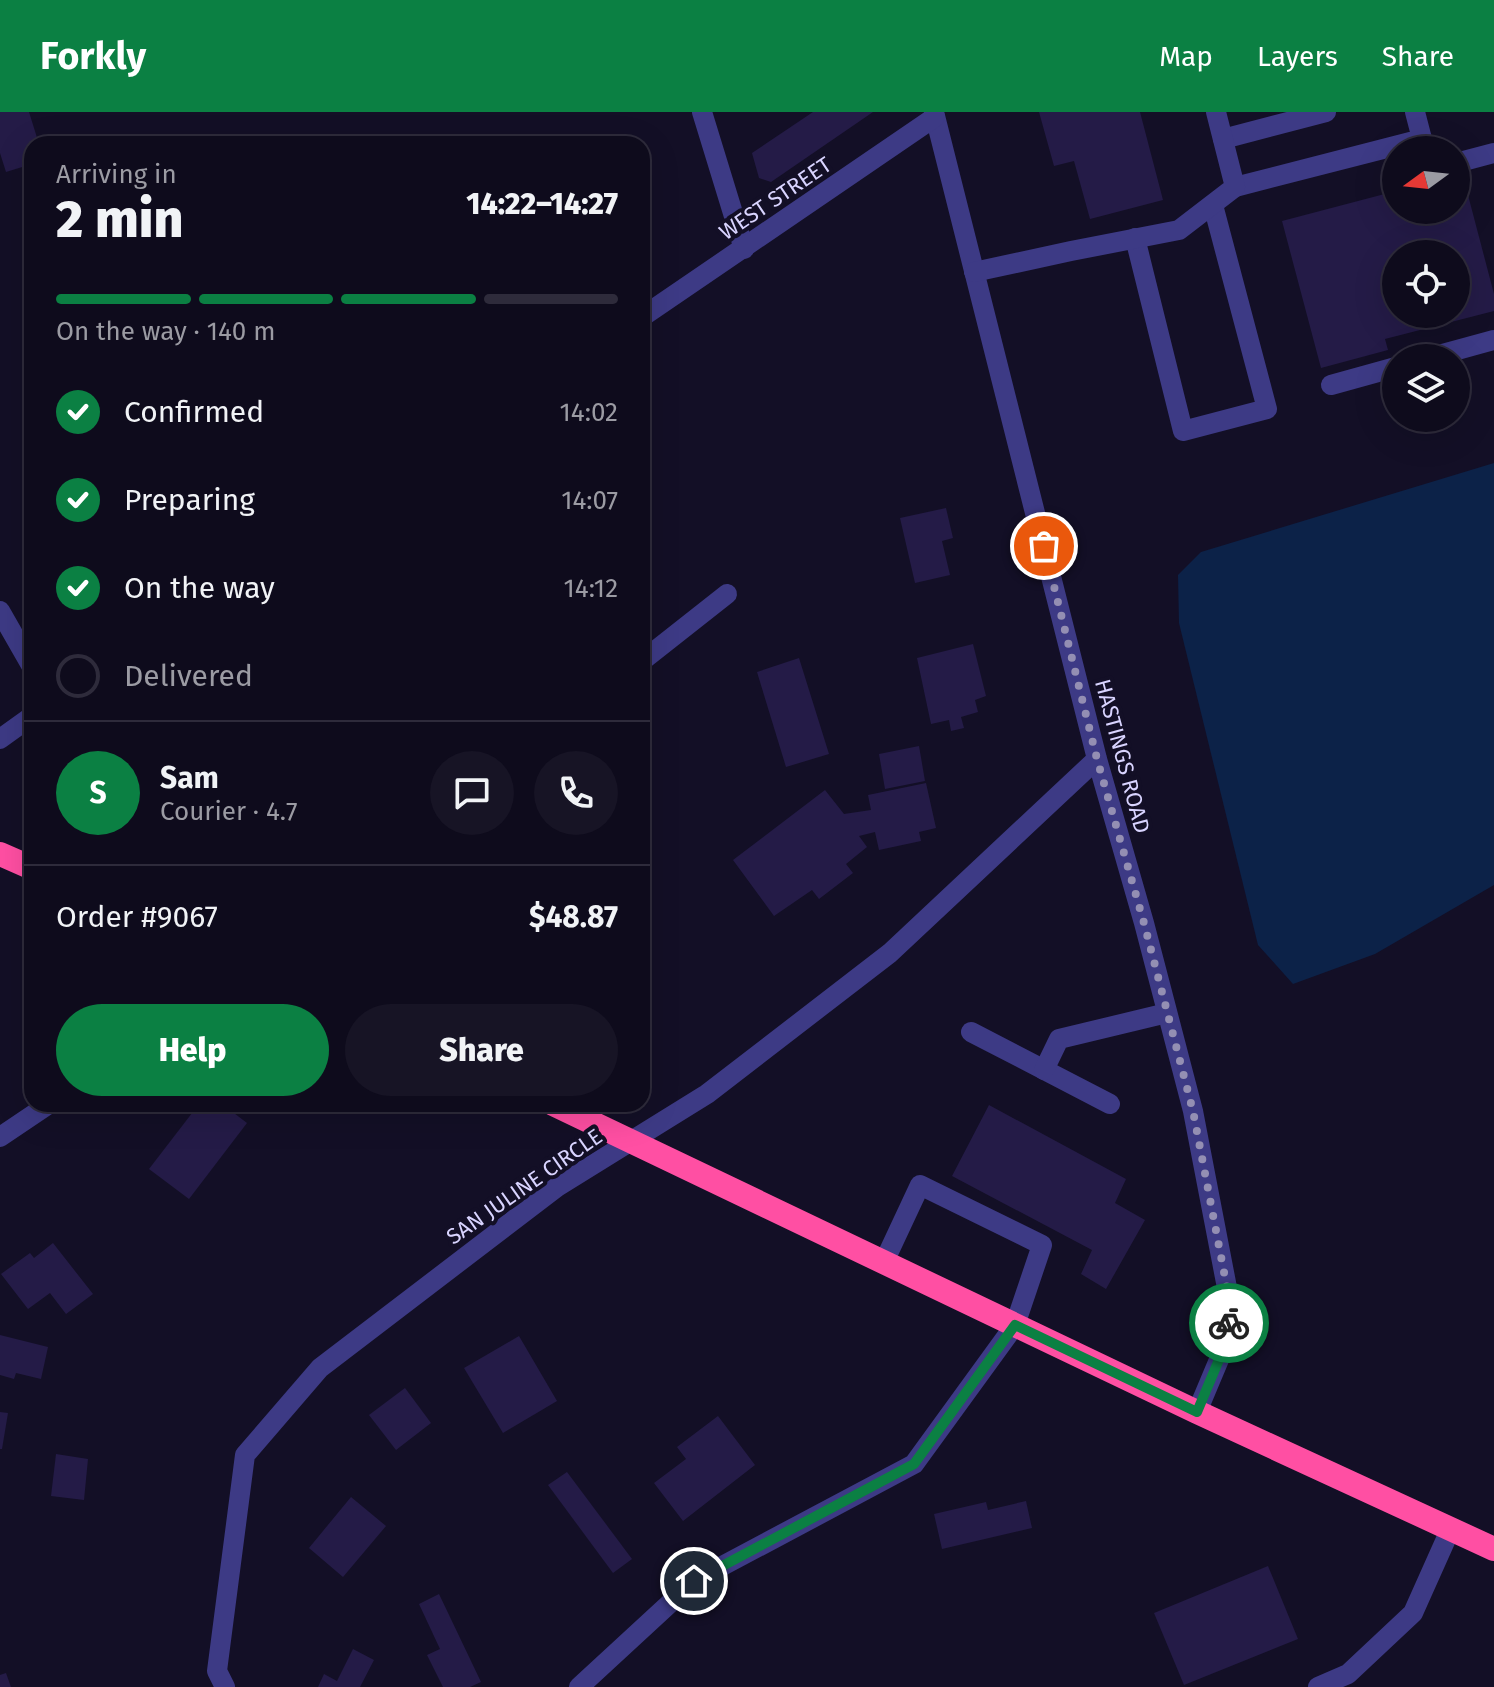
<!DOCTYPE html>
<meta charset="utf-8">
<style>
body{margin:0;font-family:"Fira Sans",sans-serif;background:#171425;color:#f1f3f6;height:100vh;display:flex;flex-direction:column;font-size:30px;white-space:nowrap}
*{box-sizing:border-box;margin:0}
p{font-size:26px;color:#9b9ba3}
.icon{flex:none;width:44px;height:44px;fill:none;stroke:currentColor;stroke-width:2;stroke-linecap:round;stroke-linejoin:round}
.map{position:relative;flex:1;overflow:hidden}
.panel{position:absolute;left:24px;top:24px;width:626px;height:976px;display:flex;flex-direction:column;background:#0e0b1c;border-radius:24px;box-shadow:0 8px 32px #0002,0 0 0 2px #2e2b3b}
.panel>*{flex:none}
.needle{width:52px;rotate:255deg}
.controls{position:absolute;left:1382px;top:24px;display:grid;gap:16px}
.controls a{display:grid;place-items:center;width:88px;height:88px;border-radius:50%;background:#0e0b1c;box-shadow:0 8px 32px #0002,0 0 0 2px #2e2b3b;font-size:40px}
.pin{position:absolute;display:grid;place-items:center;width:68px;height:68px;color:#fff;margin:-34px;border:4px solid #fff;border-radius:50%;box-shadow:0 2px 8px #0007}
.courier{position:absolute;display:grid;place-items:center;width:80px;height:80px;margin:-40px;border:6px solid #0b8043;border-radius:50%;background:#fff;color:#222;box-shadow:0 2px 10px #0007}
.overview em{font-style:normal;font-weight:800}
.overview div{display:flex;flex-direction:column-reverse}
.overview{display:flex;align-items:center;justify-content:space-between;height:136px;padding:0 32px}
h1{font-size:52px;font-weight:800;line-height:60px}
.bar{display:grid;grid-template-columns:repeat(4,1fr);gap:12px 8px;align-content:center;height:96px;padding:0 32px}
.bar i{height:10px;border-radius:6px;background:#2e2b3b}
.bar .selected{background:#0b8043}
.bar p{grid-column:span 4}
.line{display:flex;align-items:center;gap:20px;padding:0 32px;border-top:2px solid #2e2b3b}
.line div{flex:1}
.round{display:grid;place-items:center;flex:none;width:84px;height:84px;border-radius:42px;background:#171425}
ol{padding:0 32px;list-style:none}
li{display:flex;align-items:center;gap:24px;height:88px}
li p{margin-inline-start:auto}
li .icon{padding:8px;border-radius:50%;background:#0b8043;color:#fff;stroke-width:4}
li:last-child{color:#9b9ba3}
li i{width:44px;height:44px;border:4px solid #2e2b3b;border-radius:50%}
.primary-button{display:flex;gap:16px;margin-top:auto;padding:16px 32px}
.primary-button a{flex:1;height:92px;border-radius:48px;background:#0b8043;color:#fff;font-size:32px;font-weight:800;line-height:92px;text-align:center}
.primary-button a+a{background:#171425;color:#f1f3f6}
header{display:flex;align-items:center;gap:48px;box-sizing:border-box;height:112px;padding:0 40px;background:#0b8043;color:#fff}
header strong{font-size:38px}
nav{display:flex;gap:44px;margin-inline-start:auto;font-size:28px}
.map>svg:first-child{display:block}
.water{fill:#0c2248}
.building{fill:#241b47;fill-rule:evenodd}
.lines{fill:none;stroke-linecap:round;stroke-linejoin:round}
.minor{stroke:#3d3a85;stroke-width:20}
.highway{stroke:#ff4fa3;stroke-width:24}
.done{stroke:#948fb3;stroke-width:8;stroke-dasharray:0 14.4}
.route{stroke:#0b8043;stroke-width:10}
.labels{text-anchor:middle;stroke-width:8;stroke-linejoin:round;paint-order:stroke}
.street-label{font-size:22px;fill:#d9d4ff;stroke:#130f26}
</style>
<header>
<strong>Forkly</strong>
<nav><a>Map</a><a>Layers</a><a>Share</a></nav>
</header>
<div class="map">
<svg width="1494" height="1575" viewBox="0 0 1494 1575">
<rect width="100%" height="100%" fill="#130f26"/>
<path class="water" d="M1494,351V773L1375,842L1293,872L1258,833L1179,511L1178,463L1201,440Z"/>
<g class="building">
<path d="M0,0H29L39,32H32V52L6,60L0,41Z"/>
<path d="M813,0H873L771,70L759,66L752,41Z"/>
<path d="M1039,0H1140L1163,88L1090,107L1074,49L1054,54Z"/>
<path d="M1456,70L1461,85L1468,83L1494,182V199L1385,227L1388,238L1321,256L1282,109L1396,79V98H1456ZM1396,142H1456V202H1396Z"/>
<path d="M946,396L953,426L942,429L950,463L915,471L900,406Z"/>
<path d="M973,532L986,584L975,588L978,600L961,605L964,616L951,619L949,608L931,612L917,546Z"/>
<path d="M799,546L829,642L786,655L757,560Z"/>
<path d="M919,634L925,669L885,677L879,642Z"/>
<path d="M926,671L936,716L919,720L921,729L879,738L875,720L859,724L867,735L846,752L853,761L819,787L812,778L774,804L733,748L825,678L844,702L871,698L868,683Z"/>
<path d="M199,992H222L247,1011L189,1087L149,1057Z"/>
<path d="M989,993L1126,1067L1115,1091L1145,1108L1106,1177L1081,1162L1092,1138L952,1064Z"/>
<path d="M53,1131L93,1182L66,1202L50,1181L28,1197L1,1162L30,1141L34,1146Z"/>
<path d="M0,1223L48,1235L41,1267L16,1261L14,1267L0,1263Z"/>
<path d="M519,1224L557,1289L503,1321L464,1256Z"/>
<path d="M405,1276L431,1311L396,1338L369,1303Z"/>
<path d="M0,1300L8,1301L2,1337H0Z"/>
<path d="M718,1304L755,1353L683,1409L654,1371L686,1347L677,1335Z"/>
<path d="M56,1342L88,1347L84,1388L51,1384Z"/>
<path d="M567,1360L632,1447L613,1461L548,1373Z"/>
<path d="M351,1385L386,1414L343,1465L309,1436Z"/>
<path d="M1026,1389L1032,1416L942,1437L934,1402L986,1390L988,1398Z"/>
<path d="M1268,1454L1298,1527L1184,1573L1154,1501Z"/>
<path d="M439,1482L481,1570L470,1575H443L427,1543L440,1537L419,1492Z"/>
<path d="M353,1537L374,1548L360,1575H318L324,1562L337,1569Z"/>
<path d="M6,1561L11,1575H0V1563Z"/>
</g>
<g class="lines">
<g class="minor">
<path d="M702,0L744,137"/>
<path d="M934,0L1097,647L1144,811L1193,999L1228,1181L1229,1213L1226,1231L1197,1300"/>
<path d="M1223,27L1326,0"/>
<path d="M1456,51L1494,41"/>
<path d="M1235,75L1422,27L1415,0"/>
<path d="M1135,126L1183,319L1267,297L1213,93"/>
<path d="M974,160L1071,139L1179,118L1235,75L1216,0"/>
<path d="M642,205L935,5"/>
<path d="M1428,246L1494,228"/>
<path d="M1331,273L1396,255"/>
<path d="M0,499L32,555"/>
<path d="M642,549L727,482"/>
<path d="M0,627L32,604"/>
<path d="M971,920L1110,992"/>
<path d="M1044,958L1059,927L1167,901"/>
<path d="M0,1025L49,992"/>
<path d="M225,1575L217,1559L245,1343L320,1256L557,1075L707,982L890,841L1097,647"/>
<path d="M579,1575L694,1469L914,1352L1015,1213L1042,1133L920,1073L884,1150"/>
<path d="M1318,1575L1348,1562L1413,1501L1451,1416"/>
</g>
<g class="highway">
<path d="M0,742L32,756"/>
<path d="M553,992L1197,1300L1494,1437"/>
</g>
</g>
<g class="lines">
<path class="done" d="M1044,434L1097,647L1144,811L1193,999L1228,1181L1229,1211"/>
<path class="route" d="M694,1469L914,1352L1015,1213L1197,1300L1226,1231L1229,1211"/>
</g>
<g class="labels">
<g class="street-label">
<text transform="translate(775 86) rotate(-34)" y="8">WEST STREET</text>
<text transform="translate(1123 644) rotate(75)" y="8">HASTINGS ROAD</text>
<text transform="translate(524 1074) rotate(-35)" y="8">SAN JULINE CIRCLE</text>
</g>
</g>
</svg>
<div class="controls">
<a><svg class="needle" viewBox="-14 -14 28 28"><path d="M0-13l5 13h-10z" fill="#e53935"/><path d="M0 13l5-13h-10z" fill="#9b9ba3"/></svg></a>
<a><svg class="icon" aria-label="locate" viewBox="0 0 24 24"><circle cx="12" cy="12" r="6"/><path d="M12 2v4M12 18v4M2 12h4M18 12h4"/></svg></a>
<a><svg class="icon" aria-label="layers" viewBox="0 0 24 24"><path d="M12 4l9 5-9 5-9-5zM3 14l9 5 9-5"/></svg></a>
</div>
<div class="pin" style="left:1044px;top:434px;background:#ea580c"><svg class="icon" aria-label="bag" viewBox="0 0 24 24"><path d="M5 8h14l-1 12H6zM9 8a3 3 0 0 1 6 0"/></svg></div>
<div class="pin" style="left:694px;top:1469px;background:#1f2937"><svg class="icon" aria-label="home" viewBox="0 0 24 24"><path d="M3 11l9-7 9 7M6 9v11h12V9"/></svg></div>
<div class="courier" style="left:1229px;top:1211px"><svg class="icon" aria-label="bike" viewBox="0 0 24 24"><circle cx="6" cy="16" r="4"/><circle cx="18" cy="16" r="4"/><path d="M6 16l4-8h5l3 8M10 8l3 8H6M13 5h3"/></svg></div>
<section class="panel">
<div class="overview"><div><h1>2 min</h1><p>Arriving in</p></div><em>14:22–14:27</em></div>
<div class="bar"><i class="selected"></i><i class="selected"></i><i class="selected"></i><i></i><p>On the way · 140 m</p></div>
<ol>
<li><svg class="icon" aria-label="check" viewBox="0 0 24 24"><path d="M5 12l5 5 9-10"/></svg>Confirmed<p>14:02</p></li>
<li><svg class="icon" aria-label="check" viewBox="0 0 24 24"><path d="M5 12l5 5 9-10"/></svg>Preparing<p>14:07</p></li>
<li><svg class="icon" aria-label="check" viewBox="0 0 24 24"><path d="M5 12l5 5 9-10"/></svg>On the way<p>14:12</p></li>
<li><i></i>Delivered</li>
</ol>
<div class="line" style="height:144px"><b class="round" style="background:#0b8043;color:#fff">S</b><div><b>Sam</b><p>Courier · 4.7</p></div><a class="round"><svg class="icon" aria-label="chat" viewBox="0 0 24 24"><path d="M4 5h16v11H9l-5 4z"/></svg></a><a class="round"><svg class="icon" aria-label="phone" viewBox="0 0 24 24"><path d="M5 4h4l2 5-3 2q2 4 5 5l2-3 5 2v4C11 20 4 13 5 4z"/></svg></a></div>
<div class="line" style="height:104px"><div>Order #9067</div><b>$48.87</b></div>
<div class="primary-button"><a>Help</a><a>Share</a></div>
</section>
</div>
